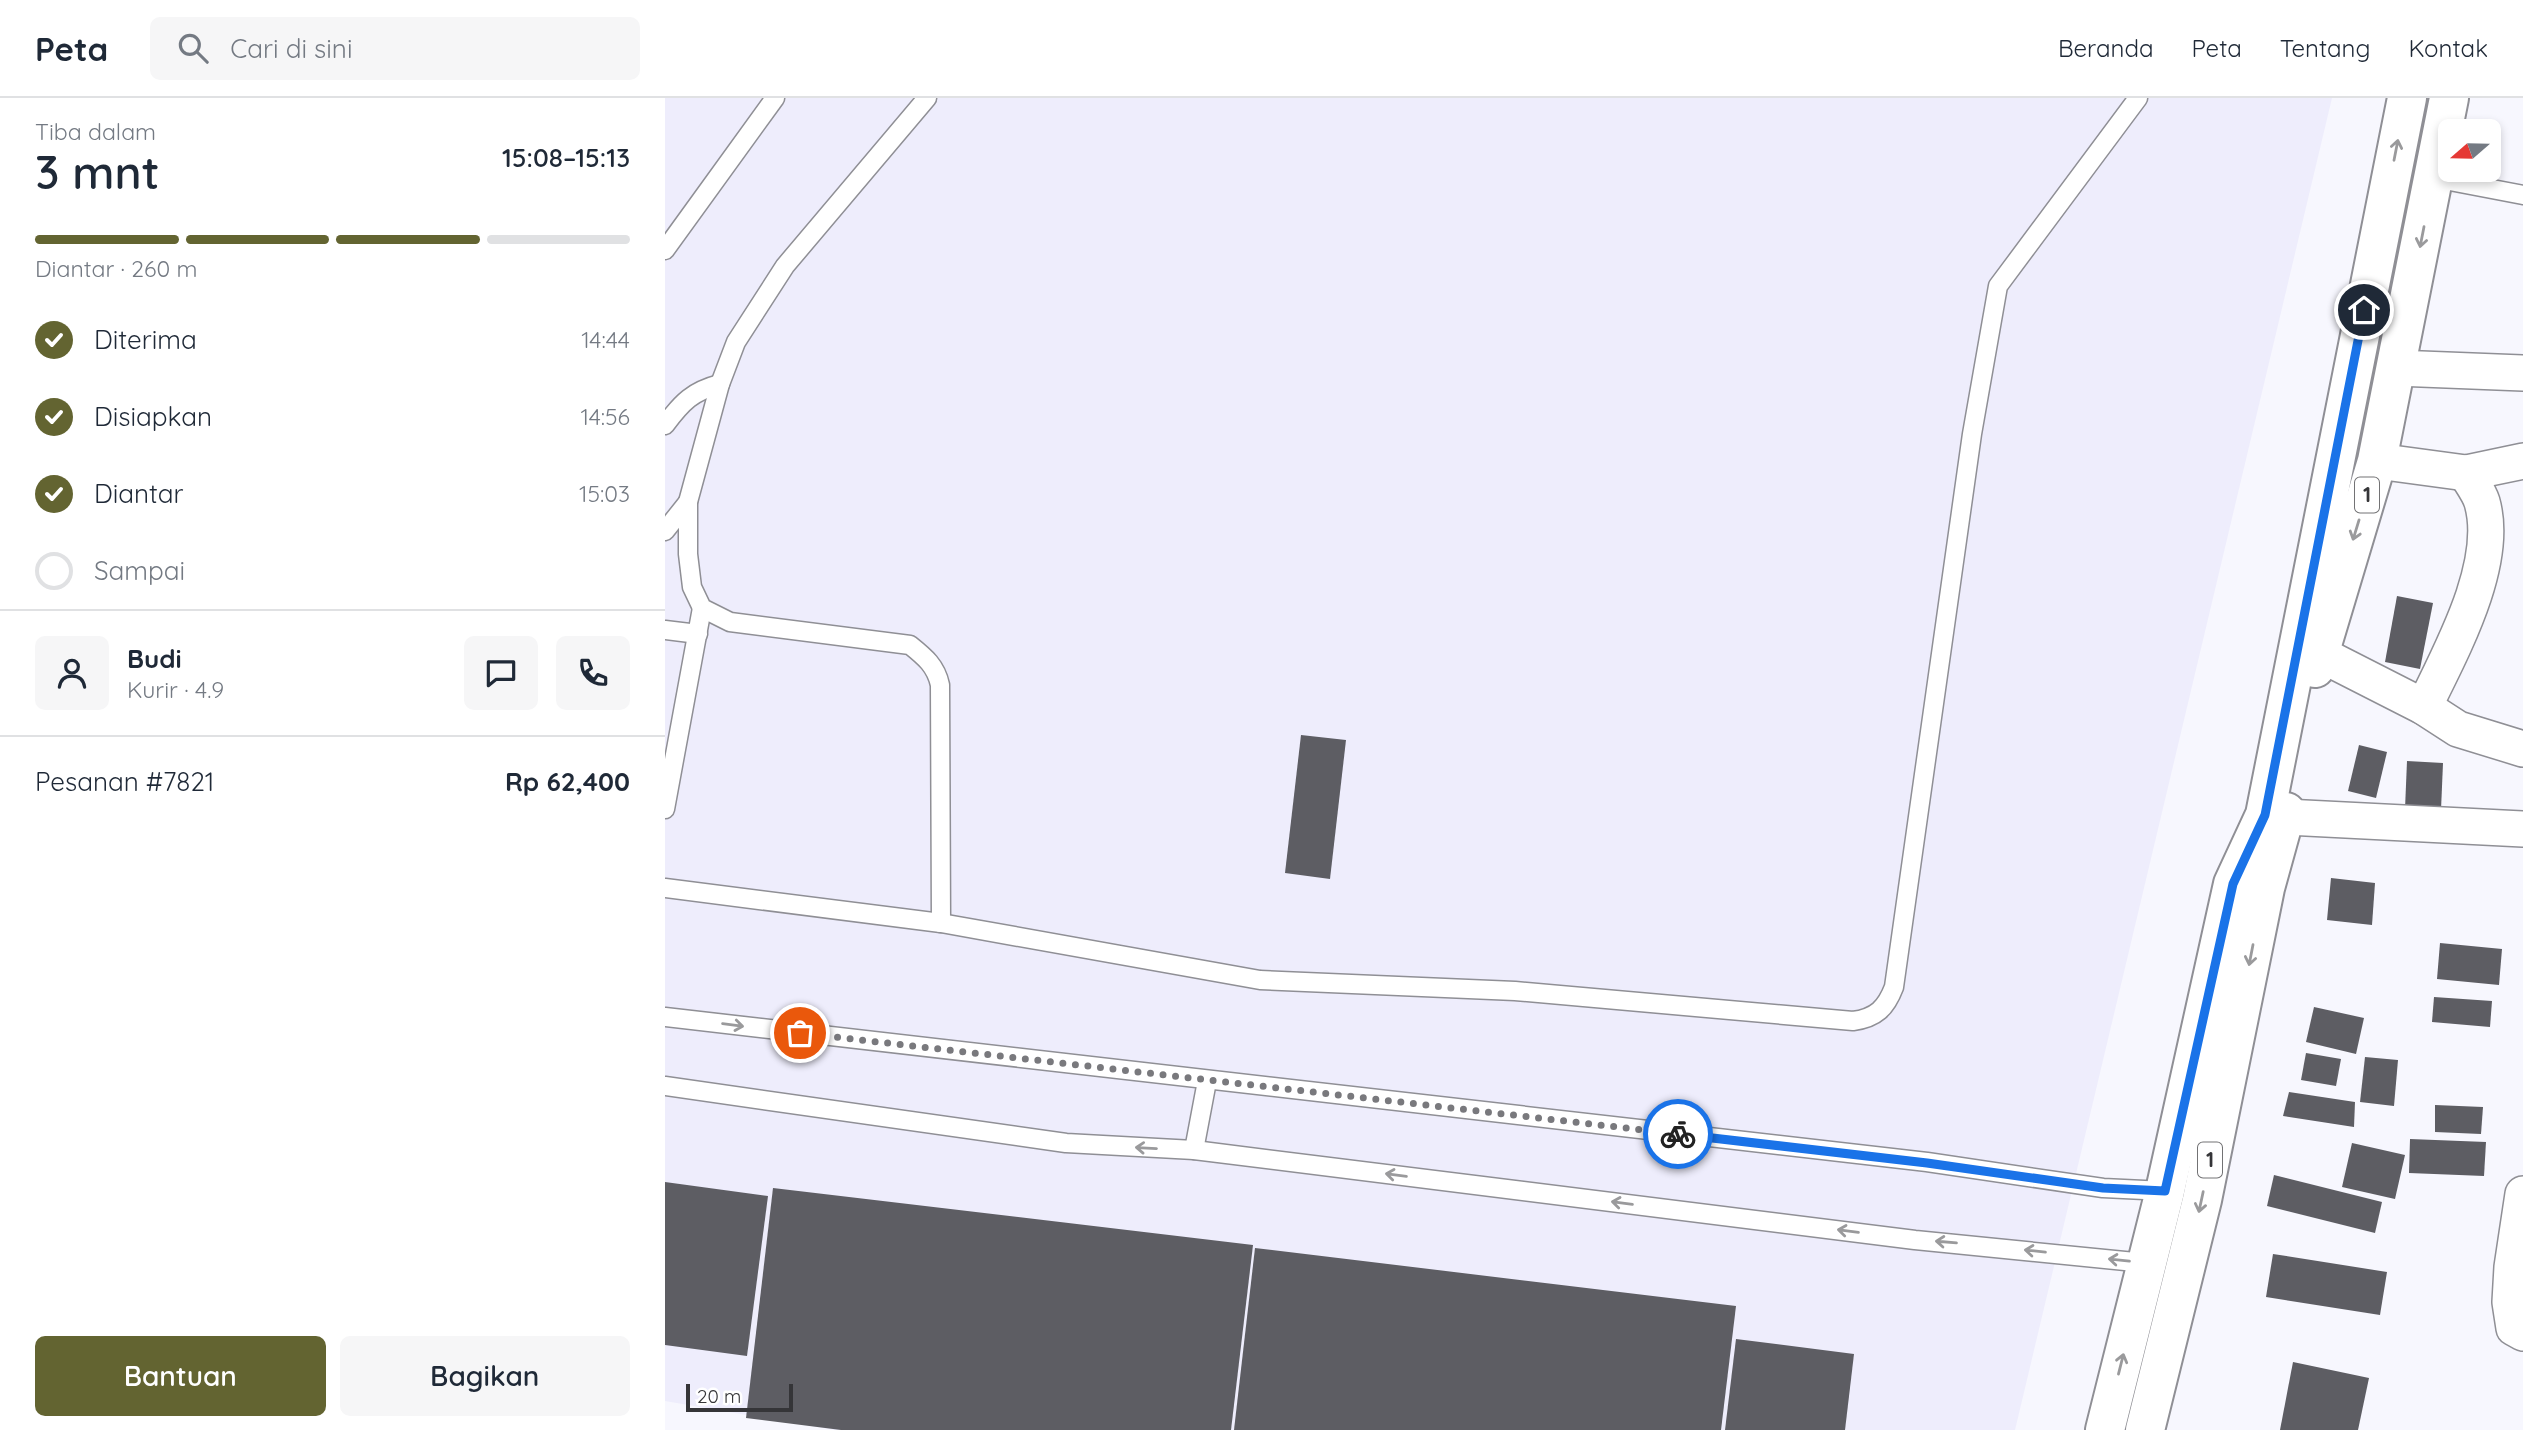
<!DOCTYPE html>
<html lang="id">
<meta charset="utf-8">
<style>
body{margin:0;font-family:Quicksand,sans-serif;background:#f6f6f7;color:#1f2937;height:100vh;display:flex;flex-direction:column;font-size:26px;white-space:nowrap}
*{box-sizing:border-box;margin:0}
p{font-size:23px;color:#747a83}
.icon{flex:none;width:38px;height:38px;fill:none;stroke:currentColor;stroke-width:2;stroke-linecap:round;stroke-linejoin:round}
.map{position:relative;flex:1;overflow:hidden}
.side{display:flex;flex-direction:column;background:#fff;width:665px}
.side>*{flex:none}
.needle{width:46px;rotate:250deg}
.fabs{position:absolute;left:1773px;top:21px;display:grid;gap:14px}
.fabs a{display:grid;place-items:center;width:63px;height:63px;border-radius:10px;background:#fff;box-shadow:0 4px 10px #0003;font-size:35px}
.scale{position:absolute;left:21px;bottom:18px;width:107px;box-sizing:border-box;padding-left:7px;border:4px solid #353538;border-top:0;font-size:19px;line-height:24px;white-space:nowrap;color:#353538;-webkit-text-stroke:5px #fff;paint-order:stroke}
.pin{position:absolute;display:grid;place-items:center;width:60px;height:60px;color:#fff;margin:-30px;border:4px solid #fff;border-radius:50%;box-shadow:0 2px 7px #0007}
.courier{position:absolute;display:grid;place-items:center;width:70px;height:70px;margin:-35px;border:5px solid #1a73e8;border-radius:50%;background:#fff;color:#222;box-shadow:0 2px 9px #0007}
.overview em{font-style:normal;font-weight:600}
.overview div{display:flex;flex-direction:column-reverse}
.overview{display:flex;align-items:center;justify-content:space-between;height:119px;padding:0 35px}
h1{font-size:46px;font-weight:600;line-height:52px}
.bar{display:grid;grid-template-columns:repeat(4,1fr);gap:10px 7px;align-content:center;height:84px;padding:0 35px}
.bar i{height:9px;border-radius:5px;background:#e0e1e3}
.bar .selected{background:#636431}
.bar p{grid-column:span 4}
.line{display:flex;align-items:center;gap:18px;padding:0 35px;border-top:2px solid #e0e1e3}
.line div{flex:1}
.round{display:grid;place-items:center;flex:none;width:74px;height:74px;border-radius:10px;background:#f6f6f7}
ol{padding:0 35px;list-style:none}
li{display:flex;align-items:center;gap:21px;height:77px}
li p{margin-inline-start:auto}
li .icon{padding:7px;border-radius:50%;background:#636431;color:#fff;stroke-width:4}
li:last-child{color:#747a83}
li i{width:38px;height:38px;border:4px solid #e0e1e3;border-radius:50%}
.cta{display:flex;gap:14px;margin-top:auto;padding:14px 35px}
.cta a{flex:1;height:80px;border-radius:10px;background:#636431;color:#fff;font-size:28px;font-weight:600;line-height:80px;text-align:center}
.cta a+a{background:#f6f6f7;color:#1f2937}
header{display:flex;align-items:center;gap:42px;box-sizing:border-box;height:98px;padding:0 35px;background:#fff;border-bottom:2px solid #e0e1e3}
header strong{font-size:33px}
nav{display:flex;gap:38px;margin-inline-start:auto;font-size:24px}
.search{width:490px;height:63px;background:#f6f6f7;display:flex;align-items:center;gap:18px;box-sizing:border-box;padding:0 24px;border-radius:10px;color:#747a83;font-size:26px}
main{display:flex;flex:1;min-height:0}
.map>svg:first-child{display:block}
.built{fill:#eeedfc}
.building{fill:#5d5d63}
.lines{fill:none;stroke-linecap:round;stroke-linejoin:round}
.lane-casing{stroke:#8f8f95;stroke-width:21}
.street-casing{stroke:#8f8f95;stroke-width:38}
.highway-casing{stroke:#8f8f95;stroke-width:42}
.lane{stroke:#fff;stroke-width:18}
.street{stroke:#fff;stroke-width:35}
.highway{stroke:#fff;stroke-width:38}
.oneway{stroke:#9a9a9c}
.done{stroke:#79797d;stroke-width:7;stroke-dasharray:0 12.6}
.route{stroke:#1a73e8;stroke-width:9}
.labels{text-anchor:middle;stroke-width:7;stroke-linejoin:round;paint-order:stroke}
.shield{fill:#fff;stroke:#727274;stroke-width:2}
.shield-label{font-size:21px;font-weight:bold;fill:#353538}
</style>
<header>
<strong>Peta</strong>
<div class="search"><svg class="icon" aria-label="search" viewBox="0 0 24 24"><circle cx="10" cy="10" r="6"/><path d="M15 15l6 6"/></svg>Cari di sini</div>
<nav><a>Beranda</a><a>Peta</a><a>Tentang</a><a>Kontak</a></nav>
</header>
<main>
<section class="side">
<div class="overview"><div><h1>3 mnt</h1><p>Tiba dalam</p></div><em>15:08–15:13</em></div>
<div class="bar"><i class="selected"></i><i class="selected"></i><i class="selected"></i><i></i><p>Diantar · 260 m</p></div>
<ol>
<li><svg class="icon" aria-label="check" viewBox="0 0 24 24"><path d="M5 12l5 5 9-10"/></svg>Diterima<p>14:44</p></li>
<li><svg class="icon" aria-label="check" viewBox="0 0 24 24"><path d="M5 12l5 5 9-10"/></svg>Disiapkan<p>14:56</p></li>
<li><svg class="icon" aria-label="check" viewBox="0 0 24 24"><path d="M5 12l5 5 9-10"/></svg>Diantar<p>15:03</p></li>
<li><i></i>Sampai</li>
</ol>
<div class="line" style="height:126px"><a class="round"><svg class="icon" aria-label="person" viewBox="0 0 24 24"><circle cx="12" cy="8" r="4"/><path d="M4 21q1-7 8-7t8 7"/></svg></a><div><b>Budi</b><p>Kurir · 4.9</p></div><a class="round"><svg class="icon" aria-label="chat" viewBox="0 0 24 24"><path d="M4 5h16v11H9l-5 4z"/></svg></a><a class="round"><svg class="icon" aria-label="phone" viewBox="0 0 24 24"><path d="M5 4h4l2 5-3 2q2 4 5 5l2-3 5 2v4C11 20 4 13 5 4z"/></svg></a></div>
<div class="line" style="height:91px"><div>Pesanan #7821</div><b>Rp 62,400</b></div>
<div class="cta"><a>Bantuan</a><a>Bagikan</a></div>
</section>
<div class="map">
<svg width="1858" height="1332" viewBox="0 0 1858 1332">
<rect width="100%" height="100%" fill="#f7f7fe"/>
<path class="built" d="M0,0H1667L1350,1332H170L0,1303Z"/>
<g class="building">
<path d="M1732,498L1768,505L1755,571L1720,564Z"/>
<path d="M636,637L681,642L665,781L620,775Z"/>
<path d="M1694,647L1722,654L1711,700L1683,693Z"/>
<path d="M1742,663L1778,665L1776,712L1740,711Z"/>
<path d="M1666,780L1710,785L1707,827L1662,822Z"/>
<path d="M1775,845L1837,851L1834,887L1772,881Z"/>
<path d="M1769,899L1827,903L1825,929L1767,924Z"/>
<path d="M1649,909L1699,920L1691,956L1641,944Z"/>
<path d="M1641,955L1676,961L1671,988L1636,982Z"/>
<path d="M1700,959L1733,962L1729,1008L1695,1004Z"/>
<path d="M1624,994L1690,1004L1689,1029L1618,1018Z"/>
<path d="M1770,1007L1818,1009L1816,1036L1770,1034Z"/>
<path d="M1745,1041L1821,1044L1819,1078L1744,1075Z"/>
<path d="M1687,1045L1740,1057L1730,1101L1677,1089Z"/>
<path d="M1609,1077L1717,1104L1710,1135L1602,1108Z"/>
<path d="M0,1084L103,1098L82,1258L0,1247Z"/>
<path d="M108,1090L588,1147L566,1332H176L81,1320Z"/>
<path d="M590,1150L1071,1208L1056,1332H569Z"/>
<path d="M1608,1156L1722,1174L1715,1217L1601,1199Z"/>
<path d="M1071,1241L1189,1256L1180,1332H1060Z"/>
<path d="M1628,1264L1704,1280L1693,1332H1615Z"/>
</g>
<g class="lines">
<g class="lane-casing">
<g id="lane">
<path d="M262,0L120,168L71,244L55,286L23,404V456L27,489L37,510L65,524L245,547C260,559 271,568 275,587L276,825"/>
<path d="M1769,80L1858,97"/>
<path d="M0,152L110,0"/>
<path d="M0,327C17,304 28,293 55,286"/>
<path d="M0,433L23,404"/>
<path d="M0,532L33,536"/>
<path d="M0,711L37,510"/>
<path d="M0,790L276,825L595,882L850,893L1188,923C1211,920 1221,910 1229,889L1307,336L1333,188L1473,0"/>
<path d="M0,919L1262,1064L1438,1090L1500,1093"/>
<path d="M0,988L401,1045L529,1052L1250,1142L1480,1165"/>
<path d="M529,1052L542,983"/>
</g>
</g>
<g class="street-casing">
<g id="street">
<path d="M1731,270L1858,275"/>
<path d="M1712,363L1801,375L1858,363"/>
<path d="M1653,555L1759,609L1793,631L1858,651"/>
<path d="M1759,609C1785,555 1835,466 1817,404C1814,394 1806,384 1801,375"/>
<path d="M1620,719L1858,731"/>
<path d="M1858,1096L1847,1169L1845,1204L1849,1230L1858,1235"/>
</g>
</g>
<g class="highway-casing">
<g id="highway">
<path d="M1650,570L1712,363L1784,0"/>
<path d="M1440,1332L1500,1093L1568,786L1600,717L1742,0"/>
<path d="M1480,1332L1537,1102L1600,790L1621,714"/>
</g>
</g>
<use href="#lane" class="lane"/>
<use href="#street" class="street"/>
<use href="#highway" class="highway"/>
</g>
<defs><path id="oneway-shaft" d="M-6 0H5M1.5-3L5.5 0L1.5 3" fill="none" stroke-width="1.6" stroke-linecap="round" stroke-linejoin="round" transform="scale(1.75)"/></defs>
<g class="oneway">
<use href="#oneway-shaft" transform="translate(1731 52) rotate(-79)"/>
<use href="#oneway-shaft" transform="translate(1757 139) rotate(101)"/>
<use href="#oneway-shaft" transform="translate(1691 432) rotate(107)"/>
<use href="#oneway-shaft" transform="translate(1586 857) rotate(101)"/>
<use href="#oneway-shaft" transform="translate(68 927) rotate(7)"/>
<use href="#oneway-shaft" transform="translate(481 1050) rotate(-177)"/>
<use href="#oneway-shaft" transform="translate(731 1077) rotate(-173)"/>
<use href="#oneway-shaft" transform="translate(1536 1104) rotate(102)"/>
<use href="#oneway-shaft" transform="translate(957 1105) rotate(-173)"/>
<use href="#oneway-shaft" transform="translate(1183 1133) rotate(-173)"/>
<use href="#oneway-shaft" transform="translate(1281 1144) rotate(-175)"/>
<use href="#oneway-shaft" transform="translate(1370 1153) rotate(-174)"/>
<use href="#oneway-shaft" transform="translate(1454 1162) rotate(-174)"/>
<use href="#oneway-shaft" transform="translate(1456 1266) rotate(-76)"/>
</g>
<g class="lines">
<path class="done" d="M135,935L1013,1036"/>
<path class="route" d="M1013,1036L1262,1065L1438,1090L1500,1093L1568,786L1600,717L1699,212"/>
</g>
<g class="labels">
<g class="shield">
<rect x="1690" y="379.5" width="24" height="35" rx="5"/>
<rect x="1533" y="1044.5" width="24" height="35" rx="5"/>
</g>
<g class="shield-label">
<text x="1702" y="404">1</text>
<text x="1545" y="1069">1</text>
</g>
</g>
</svg>
<div class="fabs">
<a><svg class="needle" viewBox="-14 -14 28 28"><path d="M0-13l5 13h-10z" fill="#e53935"/><path d="M0 13l5-13h-10z" fill="#747a83"/></svg></a>
</div>
<div class="scale">20 m</div>
<div class="pin" style="left:135px;top:935px;background:#ea580c"><svg class="icon" aria-label="bag" viewBox="0 0 24 24"><path d="M5 8h14l-1 12H6zM9 8a3 3 0 0 1 6 0"/></svg></div>
<div class="pin" style="left:1699px;top:212px;background:#1f2937"><svg class="icon" aria-label="home" viewBox="0 0 24 24"><path d="M3 11l9-7 9 7M6 9v11h12V9"/></svg></div>
<div class="courier" style="left:1013px;top:1036px"><svg class="icon" aria-label="bike" viewBox="0 0 24 24"><circle cx="6" cy="16" r="4"/><circle cx="18" cy="16" r="4"/><path d="M6 16l4-8h5l3 8M10 8l3 8H6M13 5h3"/></svg></div>
</div>
</main>
